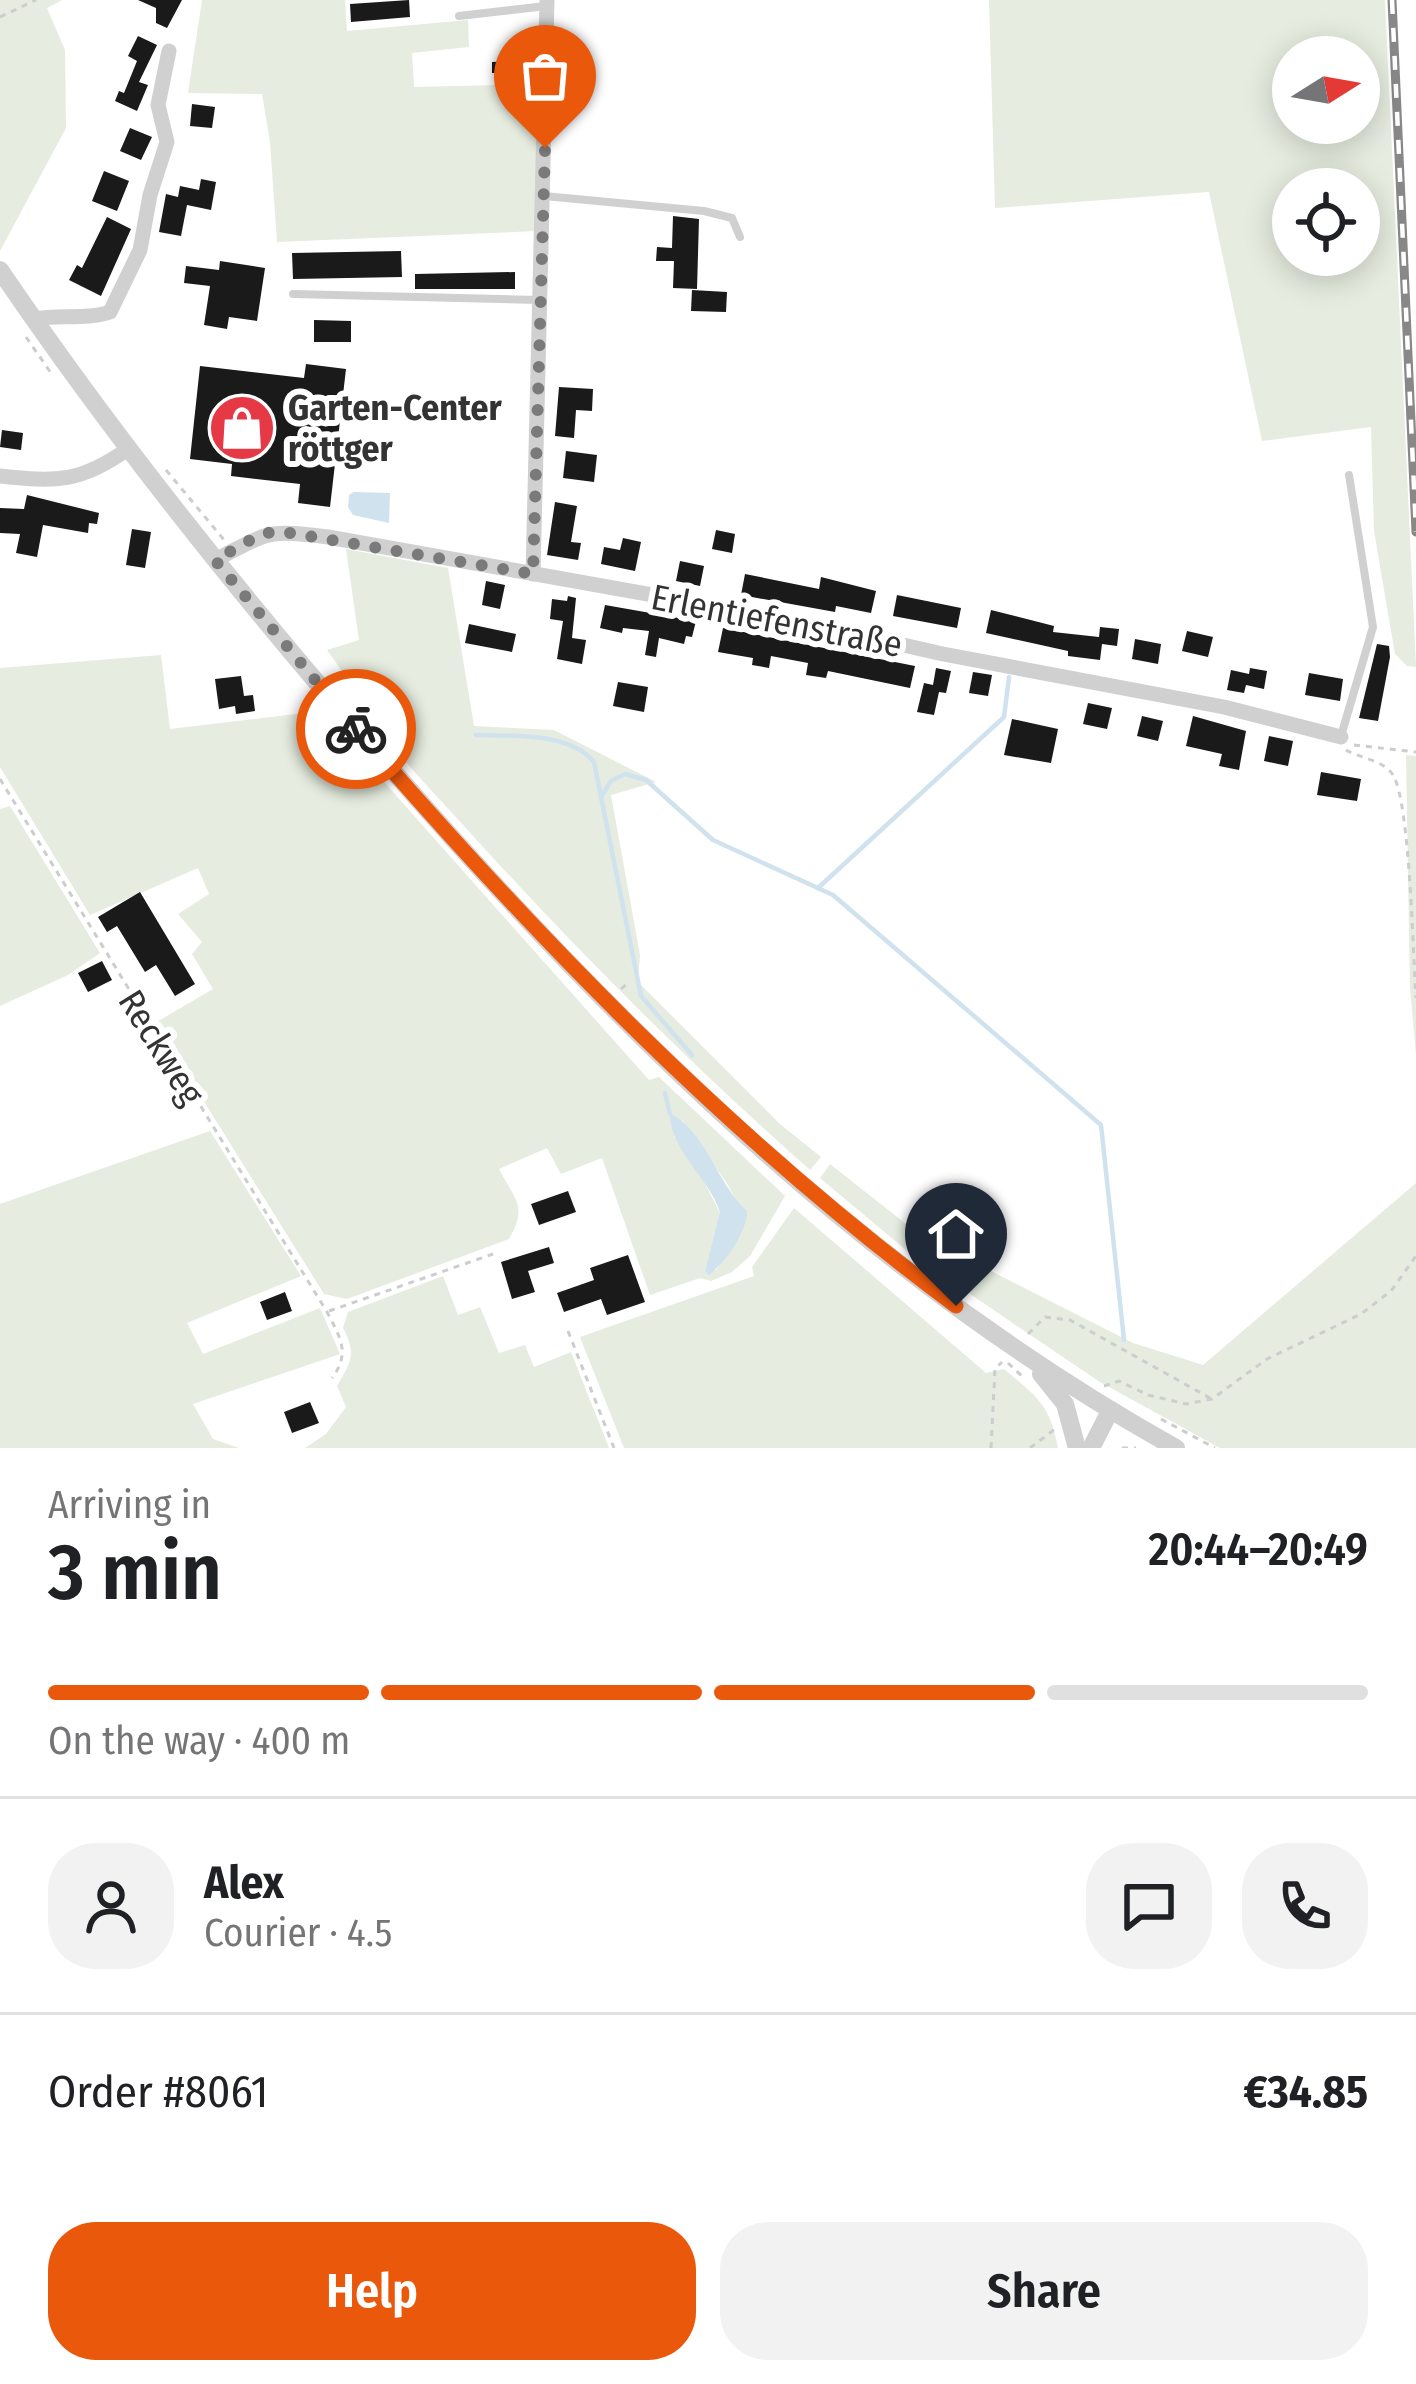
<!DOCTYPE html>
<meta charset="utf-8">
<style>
body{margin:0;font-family:"Fira Sans Condensed",sans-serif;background:#f2f2f2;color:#202124;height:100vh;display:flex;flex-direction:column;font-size:45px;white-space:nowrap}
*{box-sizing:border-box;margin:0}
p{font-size:39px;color:#757577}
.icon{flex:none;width:66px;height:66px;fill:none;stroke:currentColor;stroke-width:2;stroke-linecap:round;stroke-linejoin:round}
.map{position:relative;height:1448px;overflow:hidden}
.panel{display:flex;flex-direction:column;background:#fff;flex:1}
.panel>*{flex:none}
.needle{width:78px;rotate:79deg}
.fabs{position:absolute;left:1272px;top:36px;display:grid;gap:24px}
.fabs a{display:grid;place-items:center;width:108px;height:108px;border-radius:50%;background:#fff;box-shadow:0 6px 30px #0003;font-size:60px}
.pin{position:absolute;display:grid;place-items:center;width:102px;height:102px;color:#fff;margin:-123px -51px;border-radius:50% 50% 50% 0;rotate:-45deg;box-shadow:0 0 12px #0007}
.pin .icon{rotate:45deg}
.courier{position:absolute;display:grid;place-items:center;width:120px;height:120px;margin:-60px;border:9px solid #ea580c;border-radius:50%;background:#fff;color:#222;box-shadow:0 3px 15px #0007}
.overview em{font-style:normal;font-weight:600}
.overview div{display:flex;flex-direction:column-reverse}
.overview{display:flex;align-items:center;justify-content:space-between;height:204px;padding:0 48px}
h1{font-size:78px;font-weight:600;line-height:90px}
.bar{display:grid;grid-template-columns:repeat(4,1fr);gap:18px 12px;align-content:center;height:144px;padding:0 48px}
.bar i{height:15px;border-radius:9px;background:#e0e0e0}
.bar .selected{background:#ea580c}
.bar p{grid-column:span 4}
.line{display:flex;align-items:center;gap:30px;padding:0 48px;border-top:3px solid #e0e0e0}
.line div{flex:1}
.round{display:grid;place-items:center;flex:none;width:126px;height:126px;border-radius:48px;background:#f2f2f2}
.button{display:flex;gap:24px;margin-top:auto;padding:24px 48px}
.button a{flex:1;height:138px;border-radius:48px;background:#ea580c;color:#fff;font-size:48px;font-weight:600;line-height:138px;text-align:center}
.button a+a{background:#f2f2f2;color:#202124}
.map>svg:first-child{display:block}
.green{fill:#e6ecdf;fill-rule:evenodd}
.water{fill:#cfe2ee}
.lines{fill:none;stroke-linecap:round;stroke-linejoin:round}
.stream{stroke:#cfe2ee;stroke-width:4.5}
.building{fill:#1a1a1a}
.path{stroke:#cdcdcd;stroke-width:3;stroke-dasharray:6 6;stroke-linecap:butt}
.service{stroke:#d0d0d0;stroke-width:8}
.minor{stroke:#d0d0d0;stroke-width:15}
.tertiary{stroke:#d0d0d0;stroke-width:18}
.rail-casing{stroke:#888;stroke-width:9}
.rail{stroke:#fff;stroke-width:4.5;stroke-dasharray:14;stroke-linecap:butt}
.done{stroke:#7a7a7a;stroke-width:12;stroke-dasharray:0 21.6}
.route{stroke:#ea580c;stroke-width:15}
.labels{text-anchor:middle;stroke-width:12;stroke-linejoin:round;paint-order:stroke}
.poi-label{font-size:36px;font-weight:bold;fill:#333;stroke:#fff;text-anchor:start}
.street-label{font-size:36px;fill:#333;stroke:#fff}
</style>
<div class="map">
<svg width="1416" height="1448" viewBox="0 0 1416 1448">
<rect width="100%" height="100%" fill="#fff"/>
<g class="green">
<path d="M0,0H62L47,8L65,50L66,128L0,251Z"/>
<path d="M202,0H345L347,31L468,20L469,47L412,53L414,87L537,84V231L277,242L270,142L262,94L188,93Z"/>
<path d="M989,0H1385L1416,667L1407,666L1395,654L1374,531L1371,427L1262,441L1209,192L995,208ZM1293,57H1359V123H1293ZM1293,189H1359V255H1293Z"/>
<path d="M346,549L448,568L474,726L554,730L656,782L611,795L640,955L638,982L780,1124L821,1157L810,1170C696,1069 587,961 484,848C437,796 388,746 347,689L351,684L327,650L359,640Z"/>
<path d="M161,655L170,729L321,711L649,1080L659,1077L785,1196L750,1256L732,1272L711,1281L700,1278L650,1295L602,1158L561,1174L547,1148L499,1169C515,1200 528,1206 509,1239L347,1299L324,1294L155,1023L213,989L192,954L202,942L178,914L209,894L198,868L90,915L0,767V668ZM682,1120L728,1185L736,1200L742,1232L716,1270L705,1271L720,1213L699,1172L674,1136Z"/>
<path d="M1406,755L1416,756V1055L1410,987Z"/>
<path d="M10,806L100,953L68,975L0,1006V809Z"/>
<path d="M210,1131L301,1276L187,1323L203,1354L320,1308L340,1354L193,1404L213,1439L239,1448H0V1204Z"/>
<path d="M830,1164L920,1235L1133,1343L1203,1365L1416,1183V1448H1220L1100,1382L1017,1326L906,1250L820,1178Z"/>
<path d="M794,1208L986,1373L1004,1369C1037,1397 1050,1404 1058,1448H624L580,1337L754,1276L752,1267Z"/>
<path d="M443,1276L458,1315L480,1307L499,1353L525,1345L534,1367L571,1352L609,1448H305L326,1434L346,1407L337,1386C351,1362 357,1354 343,1328L348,1312Z"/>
</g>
<g class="water">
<path d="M354,492L390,493L389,523L353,515L348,507L349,495Z"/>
<path d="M670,1113C707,1133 717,1184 747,1211C747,1232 726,1262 709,1275L705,1271L720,1212C709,1178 669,1149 670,1113Z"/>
</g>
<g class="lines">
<g class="stream">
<path d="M476,735C512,736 570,732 594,762L641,996L692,1055"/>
<path d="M601,797L611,781L625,774L646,780L713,840L833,895L1101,1125L1124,1340"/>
<path d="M818,888L1004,717L1009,677"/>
<path d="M665,1093L670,1114"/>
</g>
</g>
<g class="building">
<path d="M138,0H182L167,28L156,23V8Z"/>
<path d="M409,0L410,17L351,22L350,4Z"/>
<path d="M138,36L157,45L139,82L148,85L137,111L115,101L119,91L124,93L137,61L128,56Z"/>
<path d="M525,61L526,80L503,81V73H492V62Z"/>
<path d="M192,104L215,107L212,128L190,126Z"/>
<path d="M130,128L152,137L141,160L120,151Z"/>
<path d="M104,171L129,181L117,211L92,201Z"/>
<path d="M201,179L216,182L211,210L187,205L181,236L159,232L166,194L178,197L180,186L199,190Z"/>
<path d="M673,216L699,219L697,289L673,288L674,261H656L657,247L672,248Z"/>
<path d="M107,217L131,229L101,296L69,280L77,265L82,268Z"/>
<path d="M401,251L402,277L293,279L292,253Z"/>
<path d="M220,261L265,268L257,321L229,317L227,329L204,325L210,286L184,283L186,266L219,270Z"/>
<path d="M515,272V289H415V274Z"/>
<path d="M692,290L727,292L726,312L691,311Z"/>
<path d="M314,320L351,321V342H314Z"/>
<path d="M306,364L346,369L330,507L298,503L300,484L231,476L232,464L190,459L200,366L304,378Z"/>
<path d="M559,387L593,389L592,411L576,410L574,438L555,436Z"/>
<path d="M2,430L23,433L21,450L0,447Z"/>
<path d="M566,451L597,455L594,482L563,478Z"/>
<path d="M27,495L99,513L97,524L89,523L88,533L43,525L37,557L16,553L20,534L0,533V508L24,509Z"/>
<path d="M555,502L577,506L571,542L581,543L578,560L547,555Z"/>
<path d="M132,529L151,532L145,568L126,565Z"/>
<path d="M716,530L735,534L732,553L712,549Z"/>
<path d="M623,538L641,542L635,571L601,564L604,547L620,550Z"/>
<path d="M680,561L704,566L700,586L676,581Z"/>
<path d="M745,574L819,589L821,577L876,591L871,613L836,606L835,612L741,595Z"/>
<path d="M486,581L505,585L500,609L482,605Z"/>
<path d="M897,595L961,608L957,628L893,616Z"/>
<path d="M568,596L576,598L572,638L586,640L582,664L557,659L563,621L550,619L552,599L567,601Z"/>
<path d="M605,605L696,621L692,637L686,636L684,644L659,638L656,657L645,655L649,631L623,628L622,633L600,628Z"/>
<path d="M991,610L1054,626L1053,632L1099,637L1100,627L1119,629L1117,646L1102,644L1100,660L1068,656V651L986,633Z"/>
<path d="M469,624L516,634L512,652L465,643Z"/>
<path d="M723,628L915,666L910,688L828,671L826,678L806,675L808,663L771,656L769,668L752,665L753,658L718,652Z"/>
<path d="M1187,631L1213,637L1208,657L1182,651Z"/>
<path d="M1135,639L1161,644L1158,664L1132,659Z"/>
<path d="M1377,644L1389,646L1390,657L1378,721L1359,718Z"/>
<path d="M936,668L951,671L946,693L939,692L934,715L917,712L924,683L933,685Z"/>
<path d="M1250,668L1267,671L1264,689L1246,685L1244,693L1227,690L1231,670L1249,674Z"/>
<path d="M973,672L992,675L988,696L969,693Z"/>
<path d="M1309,673L1343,679L1340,701L1305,695Z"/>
<path d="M241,676L244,696L253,695L255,711L236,714L235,706L219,709L215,679Z"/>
<path d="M618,682L648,687L644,712L613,706Z"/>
<path d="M1088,703L1112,708L1107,729L1083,724Z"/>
<path d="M1142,716L1163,721L1158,741L1137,736Z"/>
<path d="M1193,716L1246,731L1239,770L1219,766L1222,754L1186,746Z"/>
<path d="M1012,719L1058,729L1051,763L1004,755Z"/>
<path d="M1269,736L1293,741L1288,766L1264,761Z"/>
<path d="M1321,772L1361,779L1357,801L1317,795Z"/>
<path d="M140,892L195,984L175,996L156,965L145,972L117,926L107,932L98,917Z"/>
<path d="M102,961L112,980L88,992L78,973Z"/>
<path d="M568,1191L576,1212L539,1225L531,1204Z"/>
<path d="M549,1247L554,1263L528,1271L535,1292L512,1299L501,1262Z"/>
<path d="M628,1255L645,1302L607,1315L601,1299L564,1312L557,1293L594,1280L590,1268Z"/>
<path d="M285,1292L292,1311L267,1320L260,1302Z"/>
<path d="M310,1402L319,1423L292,1433L284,1412Z"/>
</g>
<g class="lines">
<g class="path">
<path d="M0,17L36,0"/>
<path d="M26,337L51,373"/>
<path d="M166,470L225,541"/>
<path d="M1354,745L1416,752"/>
<path d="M1346,750C1359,758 1384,760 1393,775C1410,802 1413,957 1416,998"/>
<path d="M0,779L327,1312C340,1337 351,1353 332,1378"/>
<path d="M621,989L630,981"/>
<path d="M329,1311L493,1254"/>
<path d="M568,1331L614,1448"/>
<path d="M1028,1334L1045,1317L1070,1320L1210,1398"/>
<path d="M1008,1363L1023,1377"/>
<path d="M1104,1386L1119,1381L1148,1395L1186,1404L1212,1399L1267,1359L1361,1314L1391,1291L1416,1256"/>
<path d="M1161,1419L1215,1448"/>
<path d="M991,1448L995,1369L1002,1362"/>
<path d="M1030,1448L1055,1429"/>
<path d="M1122,1448H1136"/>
</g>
<g class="service">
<path d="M459,16L546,6"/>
<path d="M544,196L704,211L732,218L740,237"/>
<path d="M293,294L539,300"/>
<path d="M1341,736L1373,627L1349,475"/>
</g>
<g class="minor">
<path d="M34,319C58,314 87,320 110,312L140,250L150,195L167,142L158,105L169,51"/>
<path d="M0,476C56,482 81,483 129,448"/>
<path d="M215,560C270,532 265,529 328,537L793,620L943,654L1224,707L1341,737"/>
<path d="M533,574L547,0"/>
</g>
<g class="tertiary">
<path d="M0,270C114,438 241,596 374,749C607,1019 862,1273 1176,1448"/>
<path d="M1041,1374L1065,1404L1077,1448"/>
<path d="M1091,1448L1110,1411"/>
</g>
<g class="rail-casing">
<path id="rail" d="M1392,0L1416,532"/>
</g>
<use href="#rail" class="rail"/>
</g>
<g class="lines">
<path class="done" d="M356,729L215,560L261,534L278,531L533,574L545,148"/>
<path class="route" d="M356,729C540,942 730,1138 956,1306"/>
</g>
<defs>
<g id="shop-disc" transform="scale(3.45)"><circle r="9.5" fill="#e63946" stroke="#fff"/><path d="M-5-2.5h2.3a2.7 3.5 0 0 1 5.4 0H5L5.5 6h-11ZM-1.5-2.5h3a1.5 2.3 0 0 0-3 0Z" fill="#fff"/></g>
</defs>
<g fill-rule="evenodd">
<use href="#shop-disc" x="242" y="428"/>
</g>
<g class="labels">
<g class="poi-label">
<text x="288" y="420">Garten-Center<tspan x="288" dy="41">röttger</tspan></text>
</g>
<g class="street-label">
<text transform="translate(777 620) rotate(11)" y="13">Erlentiefenstraße</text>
<text transform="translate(162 1047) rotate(58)" y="13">Reckweg</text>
</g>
</g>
</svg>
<div class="fabs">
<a><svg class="needle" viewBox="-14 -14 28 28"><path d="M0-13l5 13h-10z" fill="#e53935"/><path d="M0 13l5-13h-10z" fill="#757577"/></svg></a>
<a><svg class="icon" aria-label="locate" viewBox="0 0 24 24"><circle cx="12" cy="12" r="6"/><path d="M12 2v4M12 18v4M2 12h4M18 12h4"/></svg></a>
</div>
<div class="pin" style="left:545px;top:148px;background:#ea580c"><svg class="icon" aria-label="bag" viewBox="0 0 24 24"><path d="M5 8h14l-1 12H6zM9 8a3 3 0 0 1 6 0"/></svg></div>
<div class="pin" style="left:956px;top:1306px;background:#1f2937"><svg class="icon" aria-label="home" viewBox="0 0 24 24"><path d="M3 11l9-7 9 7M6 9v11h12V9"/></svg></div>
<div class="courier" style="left:356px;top:729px"><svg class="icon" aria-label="bike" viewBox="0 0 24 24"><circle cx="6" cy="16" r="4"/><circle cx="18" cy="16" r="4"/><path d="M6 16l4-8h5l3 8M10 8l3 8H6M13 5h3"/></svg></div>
</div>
<section class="panel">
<div class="overview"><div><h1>3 min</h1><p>Arriving in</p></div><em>20:44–20:49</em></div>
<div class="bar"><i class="selected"></i><i class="selected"></i><i class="selected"></i><i></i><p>On the way · 400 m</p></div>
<div class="line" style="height:216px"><a class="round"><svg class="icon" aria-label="person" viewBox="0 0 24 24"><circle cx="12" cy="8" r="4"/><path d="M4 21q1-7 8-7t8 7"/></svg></a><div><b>Alex</b><p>Courier · 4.5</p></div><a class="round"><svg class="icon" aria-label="chat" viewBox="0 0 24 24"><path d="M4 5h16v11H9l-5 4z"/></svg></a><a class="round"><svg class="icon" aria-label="phone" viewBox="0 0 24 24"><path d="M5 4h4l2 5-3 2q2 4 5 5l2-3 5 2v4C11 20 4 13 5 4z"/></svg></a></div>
<div class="line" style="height:156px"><div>Order #8061</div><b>€34.85</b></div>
<div class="button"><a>Help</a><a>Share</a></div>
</section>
